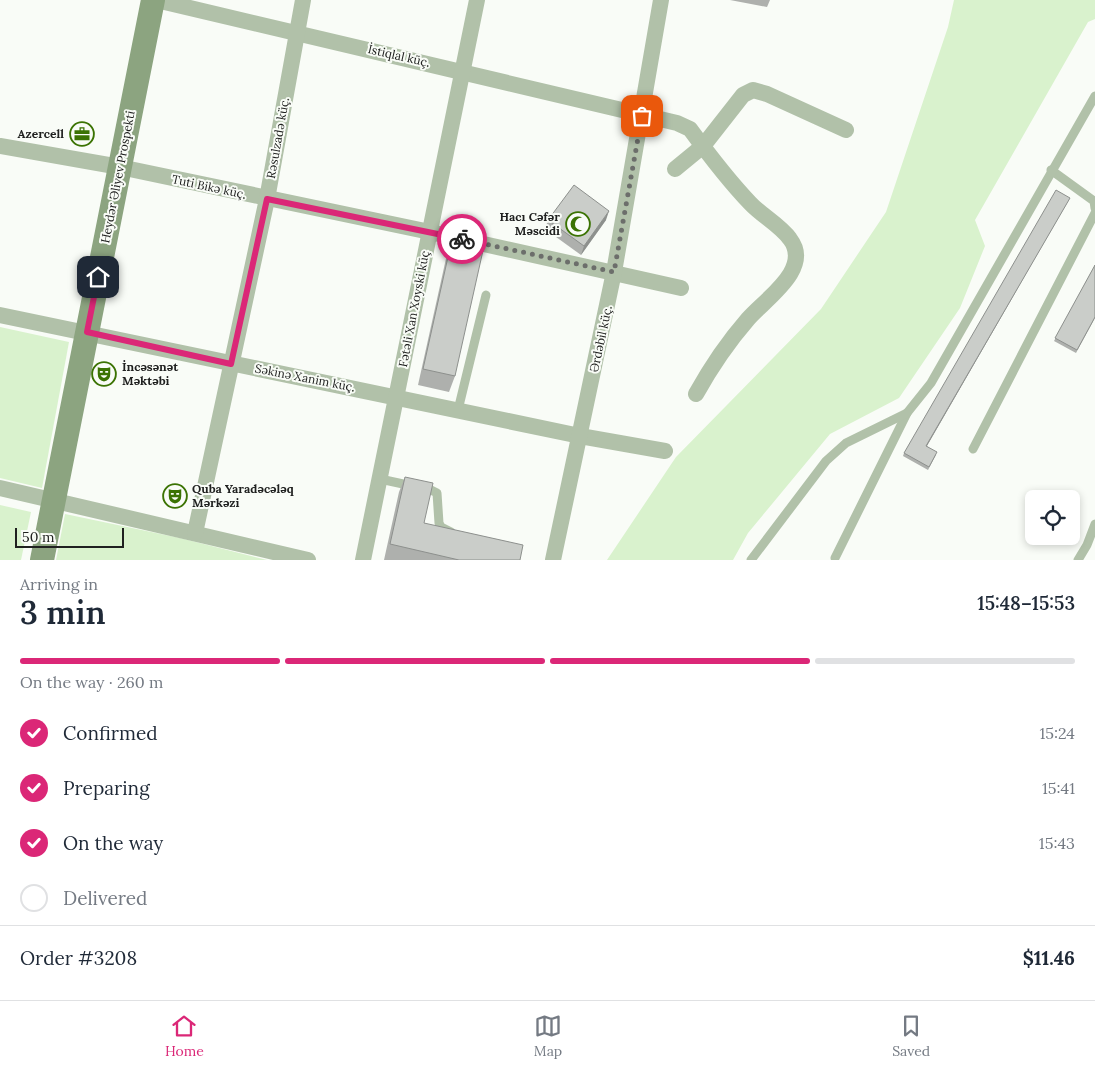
<!DOCTYPE html>
<meta charset="utf-8">
<style>
body{margin:0;font-family:Lora,serif;background:#f2f2f3;color:#1f2937;height:100vh;display:flex;flex-direction:column;font-size:19px;white-space:nowrap}
*{box-sizing:border-box;margin:0}
p{font-size:16px;color:#747a83}
.icon{flex:none;width:28px;height:28px;fill:none;stroke:currentColor;stroke-width:2;stroke-linecap:round;stroke-linejoin:round}
.map{position:relative;height:560px;overflow:hidden}
.details{display:flex;flex-direction:column;background:#fff;flex:1}
.details>*{flex:none}
.controls{position:absolute;left:1025px;top:490px;display:grid;gap:10px}
.controls a{display:grid;place-items:center;width:55px;height:55px;border-radius:8px;background:#fff;box-shadow:0 2px 8px #0003;font-size:25px}
.scale{position:absolute;left:15px;bottom:12px;width:109px;box-sizing:border-box;padding-left:5px;border:2px solid #202120;border-top:0;font-size:14px;line-height:18px;white-space:nowrap;color:#202120;-webkit-text-stroke:4px #f9fcf7;paint-order:stroke}
.pin{position:absolute;display:grid;place-items:center;width:42px;height:42px;color:#fff;margin:-21px;border-radius:10px;box-shadow:0 2px 8px #0006}
.courier{position:absolute;display:grid;place-items:center;width:50px;height:50px;margin:-25px;border:4px solid #db2777;border-radius:50%;background:#fff;color:#222;box-shadow:0 1px 6px #0007}
.summary em{font-style:normal;font-weight:600}
.summary div{display:flex;flex-direction:column-reverse}
.summary{display:flex;align-items:center;justify-content:space-between;height:85px;padding:0 20px}
h1{font-size:32px;font-weight:600;line-height:38px}
.bar{display:grid;grid-template-columns:repeat(4,1fr);gap:8px 5px;align-content:center;height:60px;padding:0 20px}
.bar i{height:6px;border-radius:4px;background:#e0e1e3}
.bar .selected{background:#db2777}
.bar p{grid-column:span 4}
.line{display:flex;align-items:center;gap:12px;padding:0 20px;border-top:1px solid #e0e1e3}
.line div{flex:1}
ol{padding:0 20px;list-style:none}
li{display:flex;align-items:center;gap:15px;height:55px}
li p{margin-inline-start:auto}
li .icon{padding:5px;border-radius:50%;background:#db2777;color:#fff;stroke-width:4}
li:last-child{color:#747a83}
li i{width:28px;height:28px;border:2px solid #e0e1e3;border-radius:50%}
.tabs{display:flex;justify-content:space-around;align-items:center;height:70px;border-top:1px solid #e0e1e3;background:#fff;font-size:14px;color:#747a83}
.tabs a{display:grid;justify-items:center;gap:2px}
.tabs .selected{color:#db2777}
.map>svg:first-child{display:block}
.green{fill:#d9f2cd}
.lines{fill:none;stroke-linecap:round;stroke-linejoin:round}
.lane{stroke:#b1c1a9;stroke-width:9}
.street{stroke:#b1c1a9;stroke-width:16}
.secondary{stroke:#8ca480;stroke-width:24}
.wall{fill:#aeb0ad}
.shaded-wall{fill:#8d908d}
.building{fill:#cacdc9;stroke:#8d908d}
.done{stroke:#6c6e6b;stroke-width:5;stroke-dasharray:0 9}
.route{stroke:#db2777;stroke-width:6}
.labels{text-anchor:middle;stroke-width:4;stroke-linejoin:round;paint-order:stroke}
.street-label{font-size:12px;fill:#202120;stroke:#f9fcf7}
.poi-label{font-size:12px;font-weight:bold;fill:#202120;stroke:#f9fcf7;text-anchor:end}
</style>
<div class="map">
<svg width="1095" height="560" viewBox="0 0 1095 560">
<rect width="100%" height="100%" fill="#f9fcf7"/>
<g class="green">
<path d="M954,0H1095V19L1088,22L975,220L985,246L960,308L899,398L830,434L748,533L733,560H607L676,457L821,309L886,212L948,27Z"/>
<path d="M0,327L69,342L42,488L0,478Z"/>
<path d="M0,505L31,512L21,560H0Z"/>
<path d="M65,514L180,538L267,560H56Z"/>
</g>
<g class="lines">
<g class="lane">
<path d="M1051,170L1094,201L1095,208"/>
<path d="M458,410L486,295"/>
<path d="M973,449L1095,213"/>
<path d="M380,479L431,490L437,493L439,523L441,527L451,532"/>
<path d="M835,558L907,413"/>
<path d="M751,560L826,461L846,443L907,413L931,383L1095,96"/>
<path d="M1078,560L1087,545L1095,524"/>
</g>
<g class="street">
<path d="M156,0L677,123L690,129C709,155 728,180 750,203C762,216 780,225 790,239C813,269 764,300 748,319C728,342 711,367 696,394"/>
<path d="M0,146L120,167L430,232L681,288"/>
<path d="M675,169L703,146L743,95L753,90L767,94L846,130"/>
<path d="M0,315L580,436L665,451"/>
<path d="M0,488L308,560"/>
<path d="M195,533L267,199L303,0"/>
<path d="M363,560L477,0"/>
<path d="M553,560L614,272L661,0"/>
</g>
<path class="secondary" d="M42,560L153,0"/>
</g>
<g class="wall">
<path d="M730,0H770L767,7Z"/>
<path d="M1068,201L927,446L936,455L928,470L903,456L904,453Z"/>
<path d="M548,220H606L581,255L545,229Z"/>
<path d="M452,239L455,376L449,392L418,385L447,254Z"/>
<path d="M1095,265V318L1076,353L1054,341Z"/>
<path d="M405,477L424,523L520,560H384L399,492Z"/>
</g>
<g class="shaded-wall">
<path d="M1070,198L1068,201L925,449L926,446Z"/>
<path d="M609,211L606,220L581,255L584,246Z"/>
</g>
<g class="building">
<path d="M574,185L609,211L584,246L548,220Z"/>
<path d="M1056,190L1070,198L926,446L937,452L929,467L904,453Z"/>
<path d="M452,239L484,246L455,376L423,369Z"/>
<path d="M1095,265V317L1077,350L1055,338Z"/>
<path d="M405,477L433,483L424,523L523,545L520,560H459L390,544Z"/>
</g>
<g class="lines">
<path class="done" d="M462,239L614,272L642,116"/>
<path class="route" d="M98,277L87,332L231,364L267,199L462,239"/>
</g>
<defs>
<g id="office-ring" transform="scale(1.25)"><circle r="9.5" fill="#f9fcf7" stroke="#3b7303" stroke-width="1.5"/><path d="M-6-3h4V-5.5h4V-3h4V5H-6ZM-1-4.5V-3h2v-1.5ZM-6 0V1H6V0Z" fill="#3b7303"/></g>
<g id="mosque-ring" transform="scale(1.25)"><circle r="9.5" fill="#f9fcf7" stroke="#3b7303" stroke-width="1.5"/><path d="M3.5-4.9A6 6 0 1 0 3.5 4.9A5 5 0 1 1 3.5-4.9Z" fill="#3b7303"/></g>
<g id="theatre-ring" transform="scale(1.25)"><circle r="9.5" fill="#f9fcf7" stroke="#3b7303" stroke-width="1.5"/><path d="M-5-5.5Q0-4 5-5.5V0Q5 5 0 6Q-5 5-5 0ZM-3.3-2.5H-1v1.5H-3.3ZM1-2.5H3.3v1.5H1ZM-2.8 1Q0 5.5 2.8 1Z" fill="#3b7303"/></g>
</defs>
<g fill-rule="evenodd">
<use href="#office-ring" x="82" y="134"/>
<use href="#mosque-ring" x="578" y="224"/>
<use href="#theatre-ring" x="104" y="374"/>
<use href="#theatre-ring" x="175" y="496"/>
</g>
<g class="labels">
<g class="street-label">
<text transform="translate(399 56) rotate(13)" y="4">İstiqlal küç.</text>
<text transform="translate(278 138) rotate(-80)" y="4">Rəsulzadə küç.</text>
<text transform="translate(118 177) rotate(-79)" y="4">Heydər Əliyev Prospekti</text>
<text transform="translate(209 187) rotate(12)" y="4">Tuti Bikə küç.</text>
<text transform="translate(414 309) rotate(-79)" y="4">Fətəli Xan Xoyski küç</text>
<text transform="translate(601 339) rotate(-78)" y="4">Ərdəbil küç.</text>
<text transform="translate(305 378) rotate(11)" y="4">Səkinə Xanim küç.</text>
</g>
<g class="poi-label">
<text x="64" y="138">Azercell</text>
<text x="560" y="221">Hacı Cəfər<tspan x="560" dy="14">Məscidi</tspan></text>
<text x="122" y="371" text-anchor="start">İncəsənət<tspan x="122" dy="14">Məktəbi</tspan></text>
<text x="192" y="493" text-anchor="start">Quba Yaradəcələq<tspan x="192" dy="14">Mərkəzi</tspan></text>
</g>
</g>
</svg>
<div class="controls">
<a><svg class="icon" aria-label="locate" viewBox="0 0 24 24"><circle cx="12" cy="12" r="6"/><path d="M12 2v4M12 18v4M2 12h4M18 12h4"/></svg></a>
</div>
<div class="scale">50 m</div>
<div class="pin" style="left:642px;top:116px;background:#ea580c"><svg class="icon" aria-label="bag" viewBox="0 0 24 24"><path d="M5 8h14l-1 12H6zM9 8a3 3 0 0 1 6 0"/></svg></div>
<div class="pin" style="left:98px;top:277px;background:#1f2937"><svg class="icon" aria-label="home" viewBox="0 0 24 24"><path d="M3 11l9-7 9 7M6 9v11h12V9"/></svg></div>
<div class="courier" style="left:462px;top:239px"><svg class="icon" aria-label="bike" viewBox="0 0 24 24"><circle cx="6" cy="16" r="4"/><circle cx="18" cy="16" r="4"/><path d="M6 16l4-8h5l3 8M10 8l3 8H6M13 5h3"/></svg></div>
</div>
<section class="details">
<div class="summary"><div><h1>3 min</h1><p>Arriving in</p></div><em>15:48–15:53</em></div>
<div class="bar"><i class="selected"></i><i class="selected"></i><i class="selected"></i><i></i><p>On the way · 260 m</p></div>
<ol>
<li><svg class="icon" aria-label="check" viewBox="0 0 24 24"><path d="M5 12l5 5 9-10"/></svg>Confirmed<p>15:24</p></li>
<li><svg class="icon" aria-label="check" viewBox="0 0 24 24"><path d="M5 12l5 5 9-10"/></svg>Preparing<p>15:41</p></li>
<li><svg class="icon" aria-label="check" viewBox="0 0 24 24"><path d="M5 12l5 5 9-10"/></svg>On the way<p>15:43</p></li>
<li><i></i>Delivered</li>
</ol>
<div class="line" style="height:65px"><div>Order #3208</div><b>$11.46</b></div>
</section>
<nav class="tabs">
<a class="selected"><svg class="icon" aria-label="home" viewBox="0 0 24 24"><path d="M3 11l9-7 9 7M6 9v11h12V9"/></svg>Home</a>
<a><svg class="icon" aria-label="map" viewBox="0 0 24 24"><path d="M3 6l6-2 6 2 6-2v14l-6 2-6-2-6 2zM9 4v14M15 6v14"/></svg>Map</a>
<a><svg class="icon" aria-label="saved" viewBox="0 0 24 24"><path d="M7 4h10v16l-5-4-5 4z"/></svg>Saved</a>
</nav>
